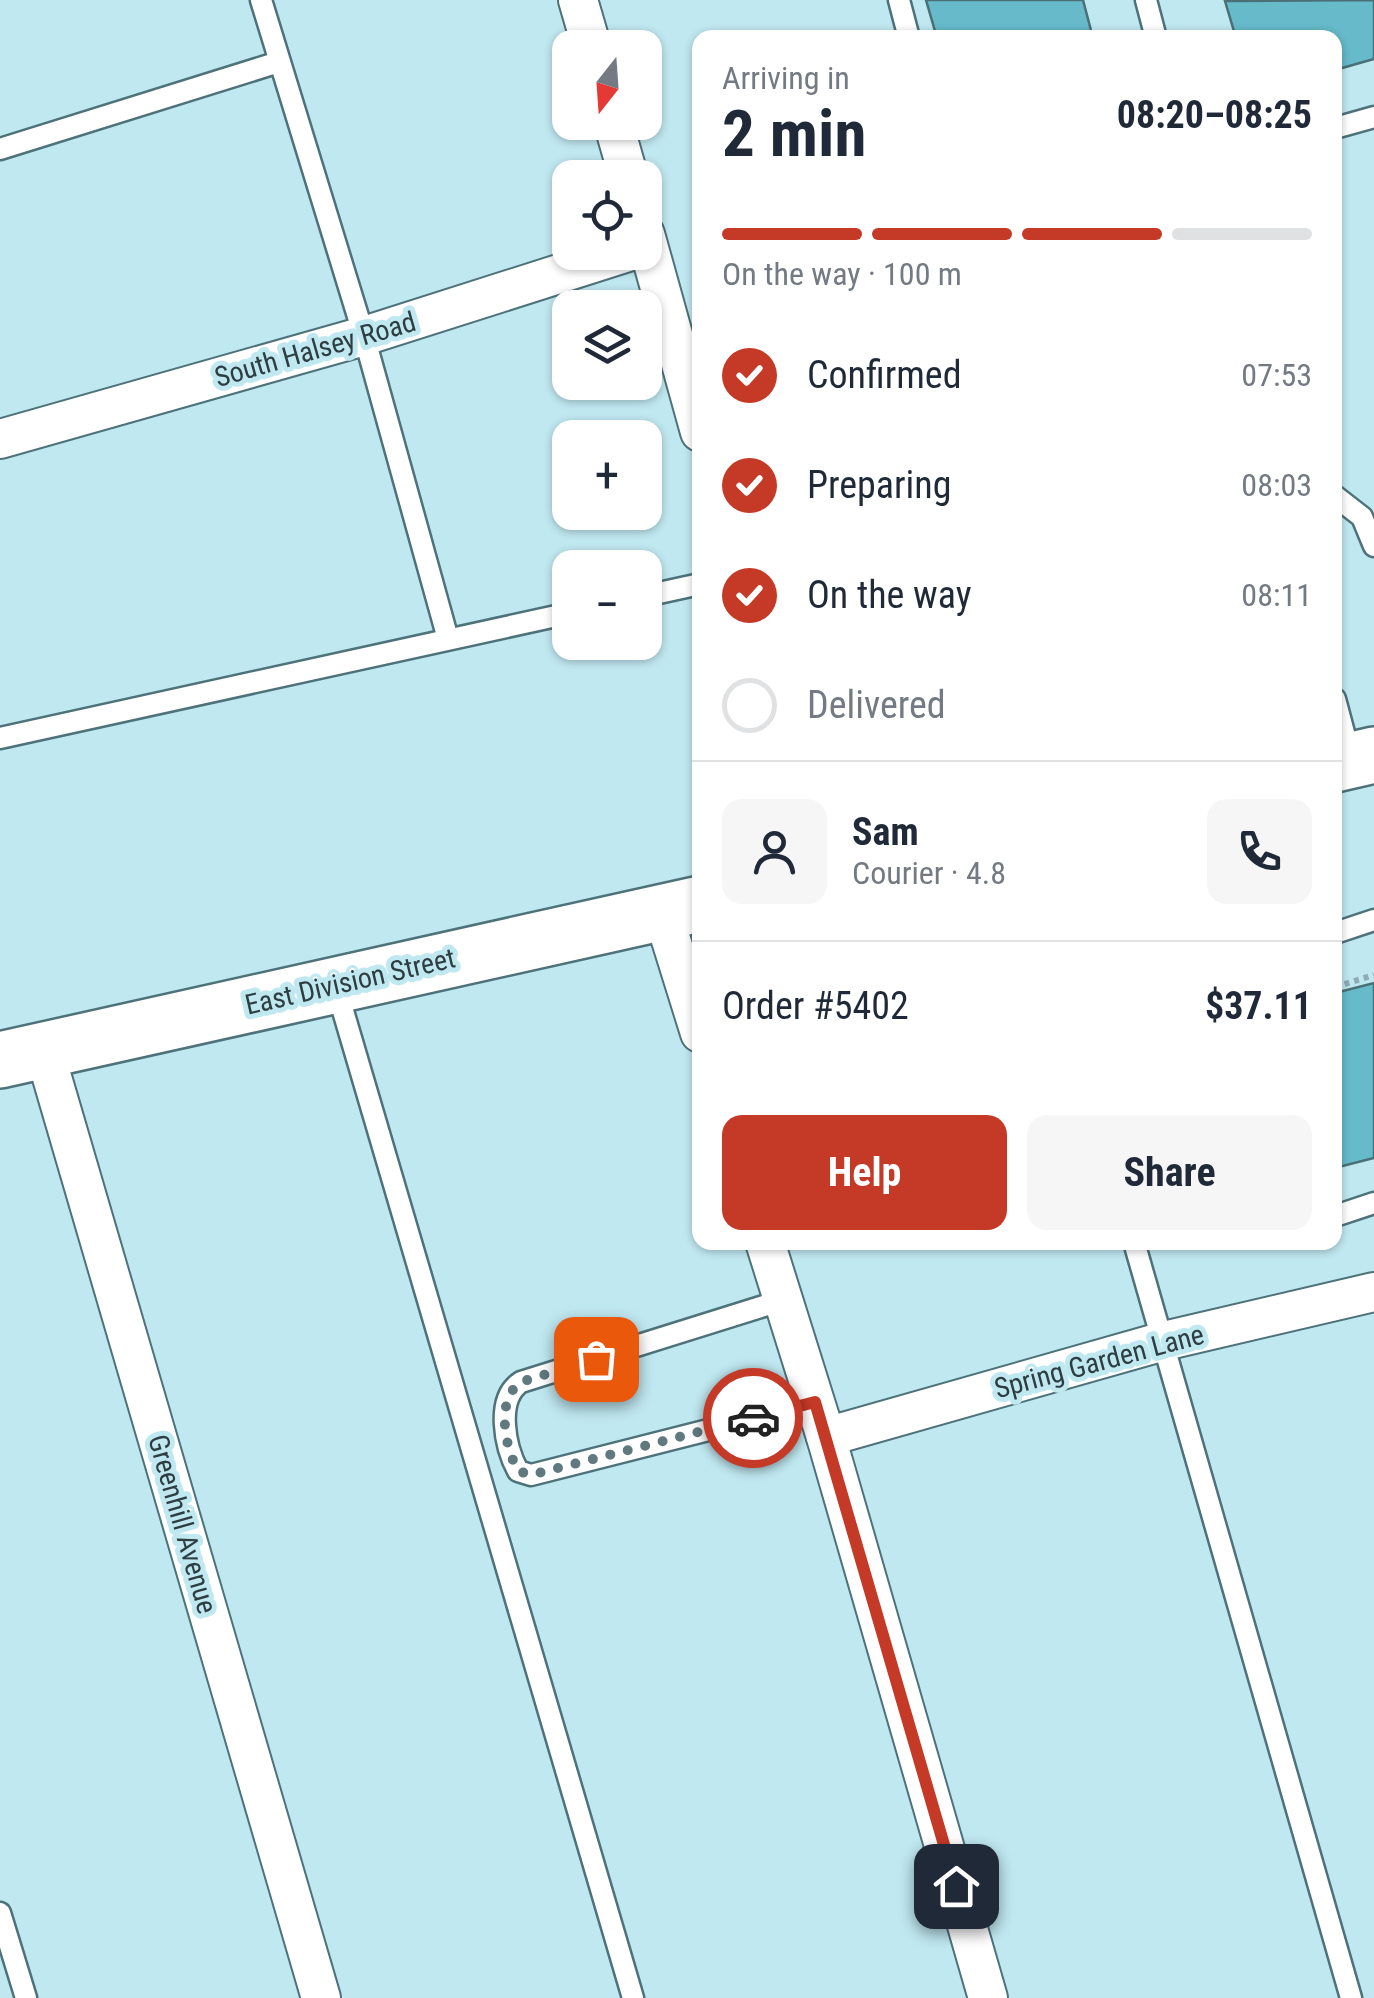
<!DOCTYPE html>
<meta charset="utf-8">
<style>
body{margin:0;font-family:"Roboto Condensed",sans-serif;background:#f6f6f7;color:#1f2937;height:100vh;display:flex;flex-direction:column;font-size:38px;white-space:nowrap}
*{box-sizing:border-box;margin:0}
p{font-size:32px;color:#747a83}
.icon{flex:none;width:55px;height:55px;fill:none;stroke:currentColor;stroke-width:2;stroke-linecap:round;stroke-linejoin:round}
.map{position:relative;flex:1;overflow:hidden}
.details{position:absolute;left:692px;top:30px;width:650px;height:1220px;display:flex;flex-direction:column;background:#fff;border-radius:20px;box-shadow:0 2px 8px #0004}
.details>*{flex:none}
.needle{width:65px;rotate:197deg}
.fabs{position:absolute;left:552px;top:30px;display:grid;gap:20px}
.fabs a{display:grid;place-items:center;width:110px;height:110px;border-radius:20px;background:#fff;box-shadow:0 2px 8px #0004;font-size:50px}
.pin{position:absolute;display:grid;place-items:center;width:85px;height:85px;color:#fff;margin:-42px;border-radius:20px;box-shadow:0 5px 15px #0006}
.courier{position:absolute;display:grid;place-items:center;width:100px;height:100px;margin:-50px;border:8px solid #c53927;border-radius:50%;background:#fff;color:#222;box-shadow:0 2px 12px #0007}
.summary em{font-style:normal;font-weight:700}
.summary div{display:flex;flex-direction:column-reverse}
.summary{display:flex;align-items:center;justify-content:space-between;height:170px;padding:0 30px}
h1{font-size:65px;font-weight:700;line-height:75px}
.bar{display:grid;grid-template-columns:repeat(4,1fr);gap:15px 10px;align-content:center;height:120px;padding:0 30px}
.bar i{height:12px;border-radius:8px;background:#e0e1e3}
.bar .active{background:#c53927}
.bar p{grid-column:span 4}
.line{display:flex;align-items:center;gap:25px;padding:0 30px;border-top:2px solid #e0e1e3}
.line div{flex:1}
.round{display:grid;place-items:center;flex:none;width:105px;height:105px;border-radius:20px;background:#f6f6f7}
ol{padding:0 30px;list-style:none}
li{display:flex;align-items:center;gap:30px;height:110px}
li p{margin-inline-start:auto}
li .icon{padding:10px;border-radius:50%;background:#c53927;color:#fff;stroke-width:4}
li:last-child{color:#747a83}
li i{width:55px;height:55px;border:5px solid #e0e1e3;border-radius:50%}
.cta{display:flex;gap:20px;margin-top:auto;padding:20px 30px}
.cta a{flex:1;height:115px;border-radius:20px;background:#c53927;color:#fff;font-size:40px;font-weight:700;line-height:115px;text-align:center}
.cta a+a{background:#f6f6f7;color:#1f2937}
.map>svg:first-child{display:block}
.building{fill:#66baca;stroke:#4a6f76;stroke-width:2.5}
.lines{fill:none;stroke-linecap:round;stroke-linejoin:round}
.lane-casing{stroke:#4e727a;stroke-width:25}
.street-casing{stroke:#4e727a;stroke-width:42}
.secondary-casing{stroke:#4e727a;stroke-width:60}
.path{stroke:#8dacb4;stroke-width:6;stroke-dasharray:5 5;stroke-linecap:butt}
.lane{stroke:#fff;stroke-width:20}
.street{stroke:#fff;stroke-width:38}
.secondary{stroke:#fff;stroke-width:55}
.done{stroke:#60797f;stroke-width:10;stroke-dasharray:0 18}
.route{stroke:#c53927;stroke-width:12}
.labels{text-anchor:middle;stroke-width:10;stroke-linejoin:round;paint-order:stroke}
.street-label{font-size:28px;fill:#2d3d41;stroke:#c0e8f1}
</style>
<div class="map">
<svg width="1374" height="1998" viewBox="0 0 1374 1998">
<rect width="100%" height="100%" fill="#c0e8f1"/>
<g class="building">
<path d="M926,0H1083L1093,38H937Z"/>
<path d="M1374,0V59L1335,70V38H1236L1225,1Z"/>
<path d="M1374,983V1158L1335,1168V993Z"/>
</g>
<g class="lines">
<g class="lane-casing">
<g id="lane">
<path d="M261,0L364,336L448,639"/>
<path d="M899,0L909,38"/>
<path d="M1146,0L1156,38"/>
<path d="M1335,128L1374,117"/>
<path d="M0,149L279,62"/>
<path d="M1335,496L1362,517L1374,546"/>
<path d="M645,596L700,584"/>
<path d="M1335,699L1351,759"/>
<path d="M0,738L570,613"/>
<path d="M1335,933L1374,920"/>
<path d="M336,987L633,1998"/>
<path d="M1335,1216L1374,1203"/>
<path d="M1134,1242L1351,1998"/>
<path d="M783,1300L521,1382C495,1399 505,1447 518,1471L531,1475L815,1403"/>
<path d="M0,1913L26,1998"/>
</g>
</g>
<g class="street-casing">
<g id="street">
<path d="M578,0L592,48"/>
<path d="M613,122L629,178"/>
<path d="M645,234L700,432"/>
<path d="M0,439L364,336L628,252"/>
<path d="M662,911L700,1033"/>
<path d="M44,1050L321,1998"/>
<path d="M765,1242L826,1437L988,1998"/>
<path d="M826,1437L1164,1341L1374,1292"/>
</g>
</g>
<g class="secondary-casing">
<g id="secondary">
<path d="M1335,764L1374,755"/>
<path d="M0,1060L700,904"/>
</g>
</g>
<path class="path" d="M1335,987L1374,975"/>
<use href="#lane" class="lane"/>
<use href="#street" class="street"/>
<use href="#secondary" class="secondary"/>
</g>
<g class="lines">
<path class="done" d="M596,1359L521,1382C495,1400 505,1447 518,1471L531,1475L753,1418"/>
<path class="route" d="M753,1418L815,1402L956,1886"/>
</g>
<g class="labels">
<g class="street-label">
<text transform="translate(315 349) rotate(-16)" y="10">South Halsey Road</text>
<text transform="translate(350 981) rotate(-13)" y="10">East Division Street</text>
<text transform="translate(1099 1361) rotate(-15)" y="10">Spring Garden Lane</text>
<text transform="translate(183 1524) rotate(74)" y="10">Greenhill Avenue</text>
</g>
</g>
</svg>
<div class="fabs">
<a><svg class="needle" viewBox="-14 -14 28 28"><path d="M0-13l5 13h-10z" fill="#e53935"/><path d="M0 13l5-13h-10z" fill="#747a83"/></svg></a>
<a><svg class="icon" aria-label="locate" viewBox="0 0 24 24"><circle cx="12" cy="12" r="6"/><path d="M12 2v4M12 18v4M2 12h4M18 12h4"/></svg></a>
<a><svg class="icon" aria-label="layers" viewBox="0 0 24 24"><path d="M12 4l9 5-9 5-9-5zM3 14l9 5 9-5"/></svg></a>
<a>+</a>
<a>−</a>
</div>
<div class="pin" style="left:596px;top:1359px;background:#ea580c"><svg class="icon" aria-label="bag" viewBox="0 0 24 24"><path d="M5 8h14l-1 12H6zM9 8a3 3 0 0 1 6 0"/></svg></div>
<div class="pin" style="left:956px;top:1886px;background:#1f2937"><svg class="icon" aria-label="home" viewBox="0 0 24 24"><path d="M3 11l9-7 9 7M6 9v11h12V9"/></svg></div>
<div class="courier" style="left:753px;top:1418px"><svg class="icon" aria-label="car" viewBox="0 0 24 24"><path d="M5 17H2v-5l4-1 3-4h7l3 4 3 1v5h-3M9 17h6M6 11h13"/><circle cx="7" cy="17" r="2"/><circle cx="17" cy="17" r="2"/></svg></div>
<section class="details">
<div class="summary"><div><h1>2 min</h1><p>Arriving in</p></div><em>08:20–08:25</em></div>
<div class="bar"><i class="active"></i><i class="active"></i><i class="active"></i><i></i><p>On the way · 100 m</p></div>
<ol>
<li><svg class="icon" aria-label="check" viewBox="0 0 24 24"><path d="M5 12l5 5 9-10"/></svg>Confirmed<p>07:53</p></li>
<li><svg class="icon" aria-label="check" viewBox="0 0 24 24"><path d="M5 12l5 5 9-10"/></svg>Preparing<p>08:03</p></li>
<li><svg class="icon" aria-label="check" viewBox="0 0 24 24"><path d="M5 12l5 5 9-10"/></svg>On the way<p>08:11</p></li>
<li><i></i>Delivered</li>
</ol>
<div class="line" style="height:180px"><a class="round"><svg class="icon" aria-label="person" viewBox="0 0 24 24"><circle cx="12" cy="8" r="4"/><path d="M4 21q1-7 8-7t8 7"/></svg></a><div><b>Sam</b><p>Courier · 4.8</p></div><a class="round"><svg class="icon" aria-label="phone" viewBox="0 0 24 24"><path d="M5 4h4l2 5-3 2q2 4 5 5l2-3 5 2v4C11 20 4 13 5 4z"/></svg></a></div>
<div class="line" style="height:130px"><div>Order #5402</div><b>$37.11</b></div>
<div class="cta"><a>Help</a><a>Share</a></div>
</section>
</div>
